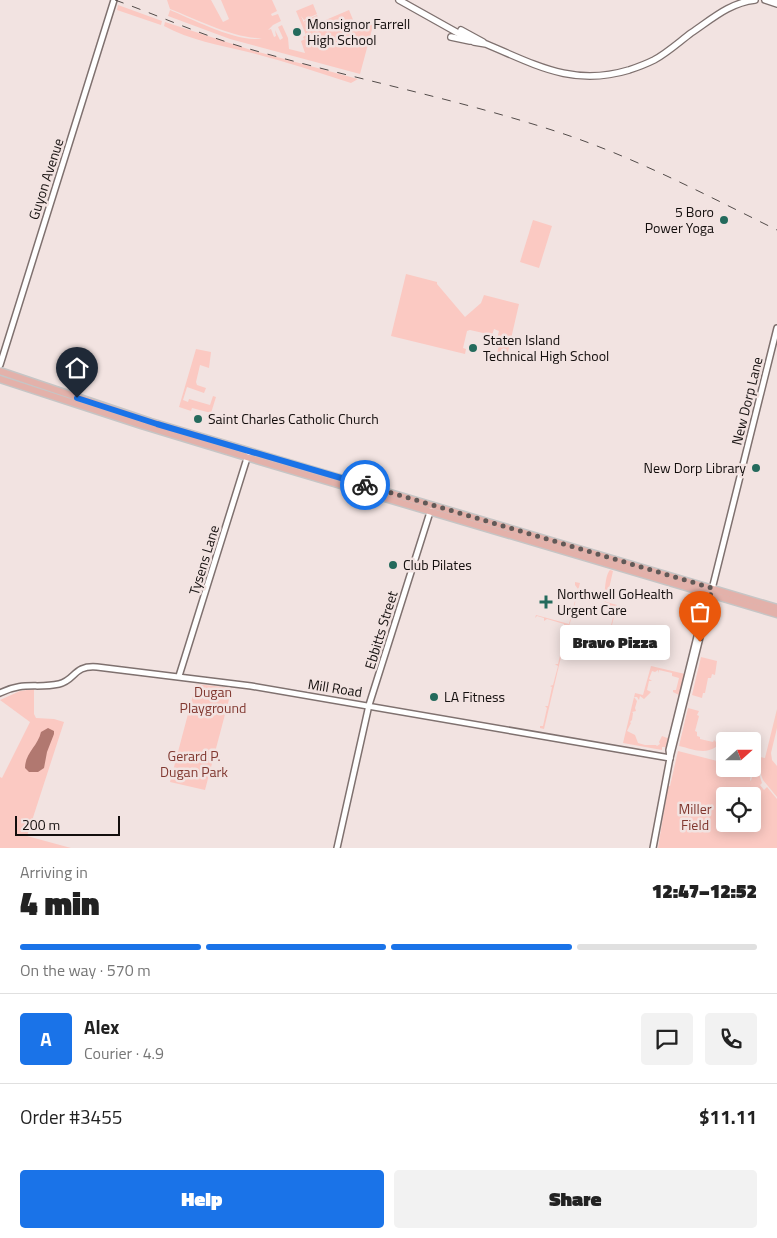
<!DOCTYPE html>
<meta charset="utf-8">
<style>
body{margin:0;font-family:"Titillium Web",sans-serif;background:#f2f2f2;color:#222;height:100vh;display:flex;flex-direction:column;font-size:19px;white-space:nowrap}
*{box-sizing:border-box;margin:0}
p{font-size:16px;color:#767676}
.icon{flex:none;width:28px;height:28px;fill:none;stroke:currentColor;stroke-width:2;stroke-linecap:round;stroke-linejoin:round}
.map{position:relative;height:848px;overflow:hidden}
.panel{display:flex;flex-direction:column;background:#fff;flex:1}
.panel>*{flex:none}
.needle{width:32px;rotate:69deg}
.fabs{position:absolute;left:716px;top:732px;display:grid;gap:10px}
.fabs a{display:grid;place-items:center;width:45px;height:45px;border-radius:5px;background:#fff;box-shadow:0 2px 12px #0003;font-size:25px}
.scale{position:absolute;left:15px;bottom:12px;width:105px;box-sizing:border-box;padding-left:5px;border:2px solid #130e0d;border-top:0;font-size:14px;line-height:18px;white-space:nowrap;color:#130e0d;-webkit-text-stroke:4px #f2e3e1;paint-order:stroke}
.pin{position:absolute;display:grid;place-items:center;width:42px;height:42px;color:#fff;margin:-51px -21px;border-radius:50% 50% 50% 0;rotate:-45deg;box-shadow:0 0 5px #0007}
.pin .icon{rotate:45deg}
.courier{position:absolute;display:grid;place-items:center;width:50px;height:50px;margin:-25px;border:4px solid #1a73e8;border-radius:50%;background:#fff;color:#222;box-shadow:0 1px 6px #0007}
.bubble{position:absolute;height:35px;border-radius:5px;background:#fff;box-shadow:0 2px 12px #0003;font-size:16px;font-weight:800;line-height:35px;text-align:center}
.overview em{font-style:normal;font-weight:800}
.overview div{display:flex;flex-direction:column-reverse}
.overview{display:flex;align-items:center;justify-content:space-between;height:85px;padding:0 20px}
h1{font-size:32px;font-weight:800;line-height:38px}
.bar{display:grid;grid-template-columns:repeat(4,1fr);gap:8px 5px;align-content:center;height:60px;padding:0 20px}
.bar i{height:6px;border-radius:4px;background:#e0e0e0}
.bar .selected{background:#1a73e8}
.bar p{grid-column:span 4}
.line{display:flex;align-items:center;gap:12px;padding:0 20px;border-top:1px solid #e0e0e0}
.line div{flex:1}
.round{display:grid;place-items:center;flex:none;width:52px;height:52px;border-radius:5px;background:#f2f2f2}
.cta{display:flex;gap:10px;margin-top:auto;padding:10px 20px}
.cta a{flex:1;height:58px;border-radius:5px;background:#1a73e8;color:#fff;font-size:20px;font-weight:800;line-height:58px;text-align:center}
.cta a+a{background:#f2f2f2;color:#222}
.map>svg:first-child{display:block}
.green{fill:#fbc9c2;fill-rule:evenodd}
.water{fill:#b17870}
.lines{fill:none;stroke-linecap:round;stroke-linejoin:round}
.tertiary-casing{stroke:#7f716f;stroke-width:8}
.secondary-casing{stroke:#7f716f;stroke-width:8}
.primary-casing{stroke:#c6c5c5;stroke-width:9}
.tertiary{stroke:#fff;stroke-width:5}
.secondary{stroke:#fff;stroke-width:5.5}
.primary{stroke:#e3b1aa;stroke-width:6}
.rail{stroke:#524b49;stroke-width:1;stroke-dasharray:9 9;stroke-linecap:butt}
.done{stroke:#615957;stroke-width:5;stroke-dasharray:0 9}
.route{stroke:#1a73e8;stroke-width:6}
.poi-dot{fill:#246a5c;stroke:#f2e3e1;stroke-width:2}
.labels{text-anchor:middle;stroke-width:5;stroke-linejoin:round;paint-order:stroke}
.poi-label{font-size:14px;fill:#130e0d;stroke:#f2e3e1;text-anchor:start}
.street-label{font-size:14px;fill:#130e0d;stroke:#f2e3e1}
.park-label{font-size:14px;fill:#813830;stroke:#f2e3e1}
</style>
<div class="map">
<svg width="777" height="848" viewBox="0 0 777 848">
<rect width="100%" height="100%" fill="#f2e3e1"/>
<g class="green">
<path d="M167,0H211L223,22L229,19L221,0H272L277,11L271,14L272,16L278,14L281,21L273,25L268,30L271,29L274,37L276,36L275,30L280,40L283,38L278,27L282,25L288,38L289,49L305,53L301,41L311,36L304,39L303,37L306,35L296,11L313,4L317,14L304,20L301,16L305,25L304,21L317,15L321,24V22L349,10L356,27L370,20L374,22L360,74L230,39L168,16L170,10C192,19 240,44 262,38C235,39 196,19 170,9Z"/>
<path d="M118,5L162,21L161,25L117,10Z"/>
<path d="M165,22L251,50L358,79L351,83C317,72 283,61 248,52C220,45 189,40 164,26Z"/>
<path d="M533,220L552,226L539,268L520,262Z"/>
<path d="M406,274L437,282V284L465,317L481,303L484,295L519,304L507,356L497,354L500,340L497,339L499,331L494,329L492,335L470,330L467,331L463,348L466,349L465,354L391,336Z"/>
<path d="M196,349L211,352L209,368L200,365L196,382L197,385L206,388L204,393L187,387L183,400L188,402L189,399L210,405L213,396L216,397L211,413L192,408L191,411L179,407Z"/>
<path d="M610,570L613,571L606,602L617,605L606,649L565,640L544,729L540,728V726H543L547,708L545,706H548L552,687L550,686L553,685L558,666L555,664H558L562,647L560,646L563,645L567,628L564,627V624L547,619L544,621V618L537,616L535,618L536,615L569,624L578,589L575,585V582L580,583L566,639L602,648L606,646L615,609L609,607V604L605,602L604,601C605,592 605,575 610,570Z"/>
<path d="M701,657L717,661L715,675L712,674L711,678H708L705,693H703L702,698L692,695Z"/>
<path d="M651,666L685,674L679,695L673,692V690H676L679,678L672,676V673L659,670L658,673V670L655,672L652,671L649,679L652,681H649L647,690L651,692L644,699L640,696L639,700L637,697H634L637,701L635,708L636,711L632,712L633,713L632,720L630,722L631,723L627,731L635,735L638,743L645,745H656L657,746L660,744L659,742L662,736L667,738L669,736L666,751L665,747H662V750L623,743L635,693L643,695Z"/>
<path d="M196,684L232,688L205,790L170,782Z"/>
<path d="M34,689V714L36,718L54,719L64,722L27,836L71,848H0V777L2,778L30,722L0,700L20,691Z"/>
<path d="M688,708L699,711L697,715L699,716L695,731L697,732V736L700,737V739L713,742L714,740L717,743L716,747C704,755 693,749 679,746Z"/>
<path d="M777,709V728L771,753L772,760L777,766V797L763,780L760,772L756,771L760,757L765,758Z"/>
<path d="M678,751L725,763V769H734L751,773L750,780L751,781L753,773H757L758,775L759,774L762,783L760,785L764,790L767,787L777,799V848H658L668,786H670ZM725,796H752V824H725Z"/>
</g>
<path class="water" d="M48,728L54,731V734L47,752L44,768L38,772H29L25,768C25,753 38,746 41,732Z"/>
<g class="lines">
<g class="tertiary-casing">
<g id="tertiary">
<path d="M776,0L777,1"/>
<path d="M0,365L114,0"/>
<path d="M179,676L248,455"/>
<path d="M0,693C23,681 37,689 59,684C76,680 73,665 97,667L251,686L670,758"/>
<path d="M670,758L669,750L706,600L711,595"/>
<path d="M337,848L369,705L431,509"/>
<path d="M653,848L670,758L777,328"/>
</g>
</g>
<g class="secondary-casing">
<g id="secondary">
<path d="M399,0L474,42L486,44C536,65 573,87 629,70C638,67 646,64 654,60C667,53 679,42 691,33C712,19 729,3 755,0"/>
<path d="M765,0L777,4"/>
<path d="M461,30L483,42"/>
<path d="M451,37L470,41"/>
</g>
</g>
<g class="primary-casing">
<g id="primary">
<path d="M0,371L151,422L777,608"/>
<path d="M0,379L141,425L253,459L777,614"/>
</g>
</g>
<use href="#tertiary" class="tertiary"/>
<use href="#secondary" class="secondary"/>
<use href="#primary" class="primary"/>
<path class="rail" d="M115,0C157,15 197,33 239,46C348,78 460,99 567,135C640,160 708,196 777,230"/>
</g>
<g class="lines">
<path class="done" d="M365,485L712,588L700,642"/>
<path class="route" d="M77,398L157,424L365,485"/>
</g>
<g class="poi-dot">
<circle cx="297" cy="32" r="5"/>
<circle cx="724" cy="220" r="5"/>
<circle cx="473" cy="348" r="5"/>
<circle cx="198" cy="419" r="5"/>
<circle cx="756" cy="468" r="5"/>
<circle cx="393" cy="565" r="5"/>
<path d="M543.5 594.5h5v5h5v5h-5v5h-5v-5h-5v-5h5z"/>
<circle cx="434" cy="697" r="5"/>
</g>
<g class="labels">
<g class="poi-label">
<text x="307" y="29">Monsignor Farrell<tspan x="307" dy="16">High School</tspan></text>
<text x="714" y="217" text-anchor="end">5 Boro<tspan x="714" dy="16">Power Yoga</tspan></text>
<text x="483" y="345">Staten Island<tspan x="483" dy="16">Technical High School</tspan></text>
<text x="208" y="424">Saint Charles Catholic Church</text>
<text x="746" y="473" text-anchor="end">New Dorp Library</text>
<text x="403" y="570">Club Pilates</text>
<text x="557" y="599">Northwell GoHealth<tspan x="557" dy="16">Urgent Care</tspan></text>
<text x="444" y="702">LA Fitness</text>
</g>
<g class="street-label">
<text transform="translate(46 179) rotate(-72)" y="5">Guyon Avenue</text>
<text transform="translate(747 401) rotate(-76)" y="5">New Dorp Lane</text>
<text transform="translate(204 560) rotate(-73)" y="5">Tysens Lane</text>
<text transform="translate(381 630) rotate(-73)" y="5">Ebbitts Street</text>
<text transform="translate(335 688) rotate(9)" y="5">Mill Road</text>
</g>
<g class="park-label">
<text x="213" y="697">Dugan<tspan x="213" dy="16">Playground</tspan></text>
<text x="194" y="761">Gerard P.<tspan x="194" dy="16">Dugan Park</tspan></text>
<text x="695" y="814">Miller<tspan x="695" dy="16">Field</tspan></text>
</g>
</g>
</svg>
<div class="fabs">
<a><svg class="needle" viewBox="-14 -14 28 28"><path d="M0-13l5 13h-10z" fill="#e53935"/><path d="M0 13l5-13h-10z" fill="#767676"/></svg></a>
<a><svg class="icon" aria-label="locate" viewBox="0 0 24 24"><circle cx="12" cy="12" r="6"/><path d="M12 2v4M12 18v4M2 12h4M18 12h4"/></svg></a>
</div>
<div class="scale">200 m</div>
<div class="pin" style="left:700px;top:642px;background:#ea580c"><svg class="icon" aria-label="bag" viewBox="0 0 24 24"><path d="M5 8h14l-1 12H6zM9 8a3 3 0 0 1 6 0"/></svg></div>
<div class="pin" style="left:77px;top:398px;background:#1f2937"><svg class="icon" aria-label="home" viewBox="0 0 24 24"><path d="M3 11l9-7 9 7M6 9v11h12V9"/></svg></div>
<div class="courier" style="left:365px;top:485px"><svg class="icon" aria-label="bike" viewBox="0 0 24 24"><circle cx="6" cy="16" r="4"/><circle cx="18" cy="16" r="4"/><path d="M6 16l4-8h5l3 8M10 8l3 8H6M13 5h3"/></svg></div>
<div class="bubble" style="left:560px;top:625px;width:110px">Bravo Pizza</div>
</div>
<section class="panel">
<div class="overview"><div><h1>4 min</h1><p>Arriving in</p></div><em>12:47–12:52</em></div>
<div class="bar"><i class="selected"></i><i class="selected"></i><i class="selected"></i><i></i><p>On the way · 570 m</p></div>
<div class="line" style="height:90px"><b class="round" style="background:#1a73e8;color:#fff">A</b><div><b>Alex</b><p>Courier · 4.9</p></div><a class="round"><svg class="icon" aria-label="chat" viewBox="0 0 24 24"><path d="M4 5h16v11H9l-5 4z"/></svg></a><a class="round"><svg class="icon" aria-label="phone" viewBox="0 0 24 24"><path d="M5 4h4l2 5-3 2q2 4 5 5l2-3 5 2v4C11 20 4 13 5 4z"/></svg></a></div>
<div class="line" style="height:65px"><div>Order #3455</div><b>$11.11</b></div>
<div class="cta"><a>Help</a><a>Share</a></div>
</section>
